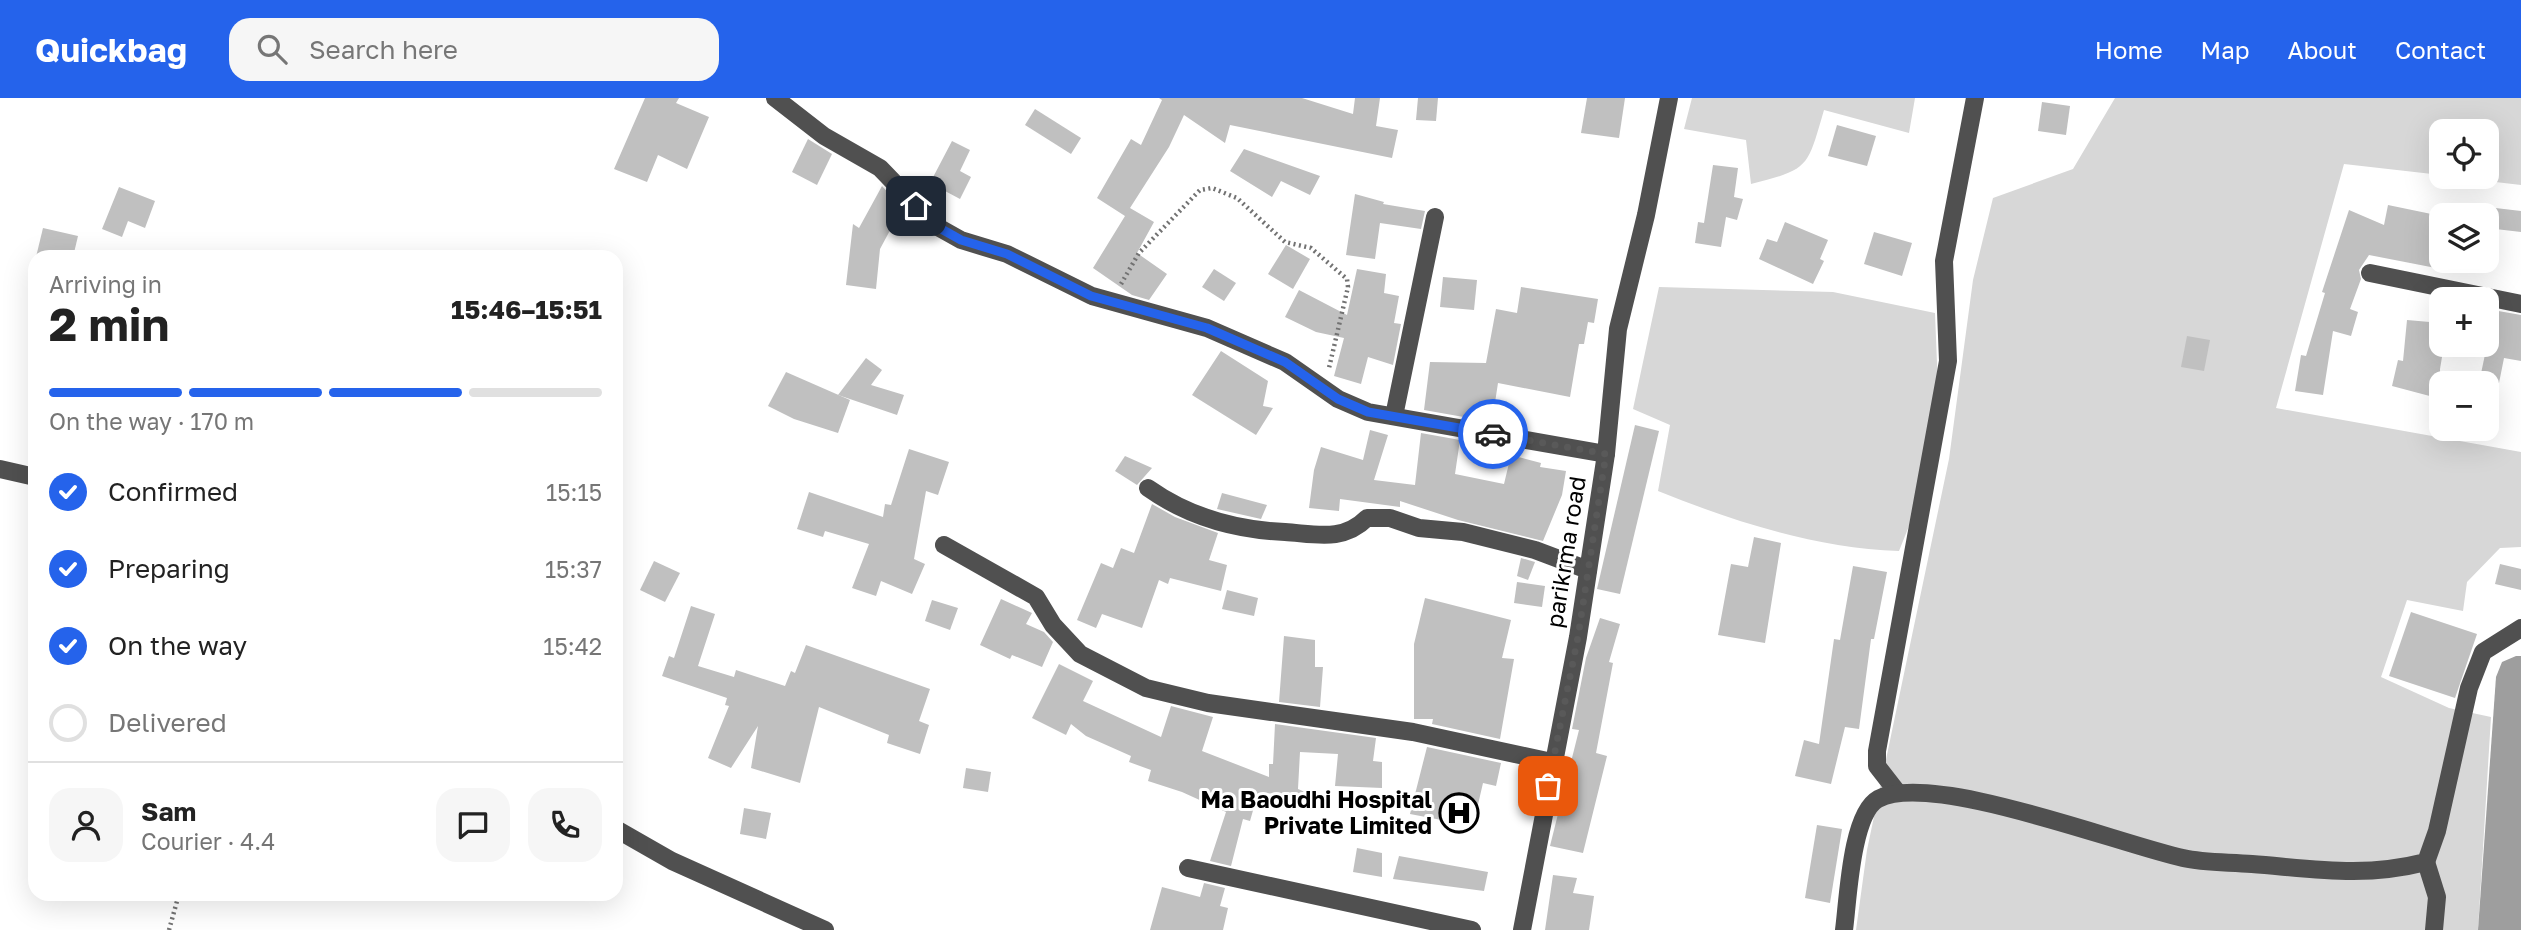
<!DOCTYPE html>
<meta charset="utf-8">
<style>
body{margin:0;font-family:"Golos Text",sans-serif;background:#f6f6f6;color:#222;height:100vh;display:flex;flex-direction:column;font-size:26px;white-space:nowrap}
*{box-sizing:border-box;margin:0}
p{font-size:23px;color:#767676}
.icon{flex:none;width:38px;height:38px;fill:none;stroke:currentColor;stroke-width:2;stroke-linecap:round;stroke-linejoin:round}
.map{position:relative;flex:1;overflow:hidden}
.drawer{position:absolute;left:28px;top:152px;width:595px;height:651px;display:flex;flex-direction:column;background:#fff;border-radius:21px;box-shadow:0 7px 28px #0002}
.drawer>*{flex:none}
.buttons{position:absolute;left:2429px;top:21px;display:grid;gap:14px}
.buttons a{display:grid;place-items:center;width:70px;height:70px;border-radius:14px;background:#fff;box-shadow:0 7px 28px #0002;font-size:35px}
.pin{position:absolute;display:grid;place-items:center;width:60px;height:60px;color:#fff;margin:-30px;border-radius:14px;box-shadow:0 4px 10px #0006}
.courier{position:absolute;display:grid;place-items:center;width:70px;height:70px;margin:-35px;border:5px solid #2563eb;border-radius:50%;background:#fff;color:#222;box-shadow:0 2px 9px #0007}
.headline em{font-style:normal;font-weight:700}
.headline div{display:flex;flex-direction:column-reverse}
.headline{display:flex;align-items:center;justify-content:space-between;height:119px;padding:0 21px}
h1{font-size:46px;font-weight:700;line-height:52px}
.bar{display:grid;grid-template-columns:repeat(4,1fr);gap:10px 7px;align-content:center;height:84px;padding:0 21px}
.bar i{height:9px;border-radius:5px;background:#e0e0e0}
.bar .selected{background:#2563eb}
.bar p{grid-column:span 4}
.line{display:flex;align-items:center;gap:18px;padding:0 21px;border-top:2px solid #e0e0e0}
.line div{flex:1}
.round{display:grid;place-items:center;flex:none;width:74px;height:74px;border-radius:21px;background:#f6f6f6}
ol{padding:0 21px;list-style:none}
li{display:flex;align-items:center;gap:21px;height:77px}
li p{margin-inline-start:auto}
li .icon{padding:7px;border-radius:50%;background:#2563eb;color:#fff;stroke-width:4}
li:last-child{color:#767676}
li i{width:38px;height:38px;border:4px solid #e0e0e0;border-radius:50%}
header{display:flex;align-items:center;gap:42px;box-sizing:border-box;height:98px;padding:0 35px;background:#2563eb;color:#fff}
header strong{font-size:33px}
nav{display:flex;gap:38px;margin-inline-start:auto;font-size:24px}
.search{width:490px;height:63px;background:#f6f6f6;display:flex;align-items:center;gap:18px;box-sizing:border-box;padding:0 24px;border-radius:21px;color:#767676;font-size:26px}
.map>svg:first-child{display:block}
.green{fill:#d7d7d7}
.water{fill:#9e9e9e}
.building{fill:#c0c0c0}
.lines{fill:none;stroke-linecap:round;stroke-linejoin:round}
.path{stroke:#727272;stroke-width:4.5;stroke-dasharray:2 3.5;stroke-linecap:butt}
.minor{stroke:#505050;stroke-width:18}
.done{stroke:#595959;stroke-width:7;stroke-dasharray:0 12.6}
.route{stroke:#2563eb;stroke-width:9}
.labels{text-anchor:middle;stroke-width:6;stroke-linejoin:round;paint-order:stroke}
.street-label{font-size:23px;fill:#000;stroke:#fff}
.poi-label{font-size:23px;font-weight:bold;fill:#000;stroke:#fff;text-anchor:end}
</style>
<header>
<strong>Quickbag</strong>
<div class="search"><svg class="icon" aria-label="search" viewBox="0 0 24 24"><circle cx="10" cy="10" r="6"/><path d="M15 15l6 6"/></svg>Search here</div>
<nav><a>Home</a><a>Map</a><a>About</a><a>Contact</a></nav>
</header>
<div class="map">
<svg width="2521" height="832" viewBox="0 0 2521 832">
<rect width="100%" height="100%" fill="#fff"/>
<g class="green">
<path d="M1692,0H1915L1909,35L1824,12C1807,70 1810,71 1751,86L1746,42L1684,31Z"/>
<path d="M2115,0H2521V87L2453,79H2487V33H2441V77L2344,66L2276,310L2521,354V449L2500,450L2467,484L2463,513L2407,502L2381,579L2449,610L2491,619L2478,832H1856L1867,752L1949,361L1973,182L1993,100L2073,71Z"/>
<path d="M1659,189L1833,194L1935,215L1939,316L1927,383L1899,453C1816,450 1735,424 1658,393L1670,327L1633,311Z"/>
</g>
<path class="water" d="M2516,558H2521V832H2478L2496,579L2502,564Z"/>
<g class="building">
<path d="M645,0H679L676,5L709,19L687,71L658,57L647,84L614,71Z"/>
<path d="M1159,0H1302L1353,16L1355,0H1380L1376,28L1398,32L1392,60L1230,27L1225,45L1184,17L1169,49L1130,110L1154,124L1137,155L1167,176L1149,202L1132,197L1093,170L1125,118L1097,100L1131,41L1141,47L1162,2Z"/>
<path d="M1418,0H1438L1436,23L1416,22Z"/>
<path d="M1587,0H1625L1619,40L1581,35Z"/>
<path d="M2042,4L2070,8L2066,37L2038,33Z"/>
<path d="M1035,11L1081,40L1071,56L1025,27Z"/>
<path d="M1837,27L1876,38L1867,68L1828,58Z"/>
<path d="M808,41L832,56L817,87L792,74Z"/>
<path d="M952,43L970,52L960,73L971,79L960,101L930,85Z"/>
<path d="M1244,51L1320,78L1310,97L1281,83L1272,99L1230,73Z"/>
<path d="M1713,67L1738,70L1734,99L1743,101L1737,122L1726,119L1721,149L1695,145L1698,124L1704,125Z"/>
<path d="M882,88L902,110L880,151L876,191L846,187L853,126L859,130Z"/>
<path d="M119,89L155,103L145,130L128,123L122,139L102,131Z"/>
<path d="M1355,96L1384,104L1383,106L1425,113L1421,131L1380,125L1375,161L1346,157Z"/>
<path d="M2388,107L2441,118V171L2369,157L2359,172L2361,181L2350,211L2358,214L2351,238L2333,233L2323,297L2295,293L2301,257L2306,258L2325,195L2322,194L2349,112L2384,127Z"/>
<path d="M2487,109L2521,113V134L2487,130Z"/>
<path d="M1785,124L1828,142L1820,161L1824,163L1813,186L1759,161L1767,141L1777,144Z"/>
<path d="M43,130L78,138L73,159H36Z"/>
<path d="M1874,134L1912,145L1902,178L1864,166Z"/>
<path d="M1286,147L1310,161L1293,191L1268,176Z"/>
<path d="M1214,171L1236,185L1224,203L1202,189Z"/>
<path d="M1357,171L1386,176L1384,195L1399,198L1394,225L1401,226L1393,267L1368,259L1361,286L1334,278L1344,240L1316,234L1285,219L1299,192L1347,217Z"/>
<path d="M1443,179L1477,182L1474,212L1440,209Z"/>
<path d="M1521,189L1598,201L1594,225L1588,224L1584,246H1579L1570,299L1498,285L1492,324L1424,312L1430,264L1486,265L1496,211L1517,215Z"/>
<path d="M2487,211L2521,217V263L2504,260L2499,285H2479L2487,247Z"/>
<path d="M2407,222L2441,225L2444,247L2440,271L2441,301L2392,288L2398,262L2403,263Z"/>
<path d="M2187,238L2210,242L2204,273L2181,269Z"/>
<path d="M1221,253L1268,283L1263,308L1273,310L1256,337L1192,297Z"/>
<path d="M866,260L882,272L871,287L904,297L897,317L838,297Z"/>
<path d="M786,274L850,302L838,335L794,321L768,308Z"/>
<path d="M1635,327L1659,333L1620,496L1597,491Z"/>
<path d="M1370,332L1388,337L1374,382L1415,387L1421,335L1460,342L1455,376L1504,386L1511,357L1541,365L1540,369L1566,373L1562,397L1543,443L1458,422L1400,403V409L1340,401L1339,413L1309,410L1314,372L1321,349L1363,362Z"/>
<path d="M909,351L949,364L938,397L926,393L914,461L925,466L912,496L881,483L876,498L852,490L869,446L825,433L823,439L797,431L809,394L883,419L885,406L891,407Z"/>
<path d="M1125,358L1152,370L1137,387L1115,373Z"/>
<path d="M1222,395L1267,407L1261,421L1217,411Z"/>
<path d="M1152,406L1175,419L1218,435L1209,462L1227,467L1221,493L1170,480L1168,486L1159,482L1142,530L1102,516L1096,530L1077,522L1101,465L1113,470L1121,450L1134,455Z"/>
<path d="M1754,439L1781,445L1765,545L1718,537L1731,466L1748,469Z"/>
<path d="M1521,460L1535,464L1528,482L1517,478Z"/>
<path d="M654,463L680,475L665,504L640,492Z"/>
<path d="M2500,466L2521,471V492L2495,486Z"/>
<path d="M1853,468L1887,474L1874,541H1871L1859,631L1845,629L1831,686L1795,678L1804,642L1819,646L1834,541L1840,542Z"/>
<path d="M1517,484L1545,488L1542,509L1514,505Z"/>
<path d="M1227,492L1258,500L1254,518L1222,511Z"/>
<path d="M1425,500L1511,522L1502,560L1514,561L1500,641L1432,626L1433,621H1414V546Z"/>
<path d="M1001,501L1032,515L1026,526L1044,534L1053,544L1042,569L1012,557L1010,561L980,547Z"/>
<path d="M932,502L958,510L950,532L925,523Z"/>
<path d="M691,508L715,516L698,568L734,579L736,572L785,588L791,573L795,575L806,547L930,591L919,623L929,627L920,656L887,645L889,637L819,609L800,685L751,670L758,628L731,670L708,660L729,608L725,607L727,600L662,578L669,558L674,560Z"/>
<path d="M2411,514L2477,536L2455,600L2389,578Z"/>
<path d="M1600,520L1620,526L1609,564L1613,565L1596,655L1607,658L1583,755L1550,748L1579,632L1572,631L1586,560Z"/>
<path d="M1284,538L1315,542V569H1323L1320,609L1279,604Z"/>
<path d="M1059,566L1093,583L1083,603L1161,639L1171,608L1213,619L1202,653L1269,679V666H1273L1275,626L1376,640L1373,663L1382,664V690L1335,688L1338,656L1300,654L1298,691L1305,694L1304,697L1258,695L1250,723L1243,721L1231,768L1210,763L1226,714L1182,694L1148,683L1151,672L1129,664L1131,658L1086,638L1071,626L1066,637L1032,620Z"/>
<path d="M1427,649L1501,665L1496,688L1483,685L1473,728L1410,716Z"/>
<path d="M966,670L991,674L988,694L963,690Z"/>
<path d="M744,710L771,715L766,741L740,736Z"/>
<path d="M1817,727L1842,731L1830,805L1805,800Z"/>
<path d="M1357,750L1382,755V779L1353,774Z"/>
<path d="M1399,758L1488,774L1484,793L1393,781Z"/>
<path d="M1553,777L1577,780L1573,795L1594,798L1589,832H1545Z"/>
<path d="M1204,785L1225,790L1220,808L1228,810L1223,832H1150L1162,789L1200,799Z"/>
</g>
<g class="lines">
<g class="path">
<path d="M1121,186L1139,155L1200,92L1212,90L1237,100L1285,144L1311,150L1347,181L1348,189L1329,270"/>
<path d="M169,832L179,796"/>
</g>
<g class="minor">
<path d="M775,0L824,38L880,70L936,128L961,142L1007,156L1092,198L1207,230L1285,264L1338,301L1368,314L1606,356"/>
<path d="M2370,175L2521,206"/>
<path d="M1394,318L1435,119"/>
<path d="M0,371L35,379"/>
<path d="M1148,390C1189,419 1236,432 1285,434C1316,436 1343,444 1367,420H1390L1419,430L1463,434L1535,452L1588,472"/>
<path d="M944,447L1036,499L1053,527L1080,556L1146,590L1208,605L1413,634L1552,664"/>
<path d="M1898,695L1877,668V653L1948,263L1944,163L1975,0"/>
<path d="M616,731L672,763L825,832"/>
<path d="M2426,764L2437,799L2434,832"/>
<path d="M1188,770L1472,832"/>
<path d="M1522,832L1578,539L1606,356L1618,231L1646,117L1669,0"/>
<path d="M1844,832C1848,803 1851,716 1878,701C1932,673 2119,746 2183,760C2204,765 2229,764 2252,766C2315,771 2363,780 2426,764L2437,733L2469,590L2483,554L2521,530"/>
</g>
</g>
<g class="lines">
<path class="done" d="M1493,336L1606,356L1578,539L1548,688"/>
<path class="route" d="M916,108L936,128L961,142L1007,156L1091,198L1207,230L1285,264L1338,301L1368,314L1493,336"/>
</g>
<defs>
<g id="hospital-ring" transform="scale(2.0125)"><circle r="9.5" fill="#fff" stroke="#000" stroke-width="1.5"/><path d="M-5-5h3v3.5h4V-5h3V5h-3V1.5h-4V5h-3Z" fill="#000"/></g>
</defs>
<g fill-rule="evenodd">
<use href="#hospital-ring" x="1459" y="715"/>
</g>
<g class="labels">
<g class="street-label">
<text transform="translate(1566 454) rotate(-81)" y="8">parikrma road</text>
</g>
<g class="poi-label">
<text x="1432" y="710">Ma Baoudhi Hospital<tspan x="1432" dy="26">Private Limited</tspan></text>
</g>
</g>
</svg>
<div class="buttons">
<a><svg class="icon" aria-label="locate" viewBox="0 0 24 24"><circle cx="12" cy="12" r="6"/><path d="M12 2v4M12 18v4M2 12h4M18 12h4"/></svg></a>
<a><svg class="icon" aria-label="layers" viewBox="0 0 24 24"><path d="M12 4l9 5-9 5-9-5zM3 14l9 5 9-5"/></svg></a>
<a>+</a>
<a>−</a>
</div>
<div class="pin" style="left:1548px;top:688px;background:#ea580c"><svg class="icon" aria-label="bag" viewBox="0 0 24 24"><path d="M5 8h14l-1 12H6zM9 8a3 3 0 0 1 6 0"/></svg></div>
<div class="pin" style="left:916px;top:108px;background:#1f2937"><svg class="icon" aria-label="home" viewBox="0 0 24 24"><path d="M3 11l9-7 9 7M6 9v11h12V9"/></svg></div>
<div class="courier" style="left:1493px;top:336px"><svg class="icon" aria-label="car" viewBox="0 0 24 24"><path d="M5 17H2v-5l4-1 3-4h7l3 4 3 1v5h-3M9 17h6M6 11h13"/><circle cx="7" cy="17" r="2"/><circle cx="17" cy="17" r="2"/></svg></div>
<section class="drawer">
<div class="headline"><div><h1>2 min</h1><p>Arriving in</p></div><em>15:46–15:51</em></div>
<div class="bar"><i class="selected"></i><i class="selected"></i><i class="selected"></i><i></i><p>On the way · 170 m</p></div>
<ol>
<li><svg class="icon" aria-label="check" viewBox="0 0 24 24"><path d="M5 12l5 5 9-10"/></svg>Confirmed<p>15:15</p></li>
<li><svg class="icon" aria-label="check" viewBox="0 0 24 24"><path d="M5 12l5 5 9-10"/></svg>Preparing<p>15:37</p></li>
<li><svg class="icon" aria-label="check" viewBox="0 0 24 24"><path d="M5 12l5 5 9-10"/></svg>On the way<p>15:42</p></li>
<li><i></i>Delivered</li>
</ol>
<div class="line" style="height:126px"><a class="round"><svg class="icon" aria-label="person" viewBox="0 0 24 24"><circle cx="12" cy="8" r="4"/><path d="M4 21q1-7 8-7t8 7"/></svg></a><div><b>Sam</b><p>Courier · 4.4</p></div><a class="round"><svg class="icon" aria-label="chat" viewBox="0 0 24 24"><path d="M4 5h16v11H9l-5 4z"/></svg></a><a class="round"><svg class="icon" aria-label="phone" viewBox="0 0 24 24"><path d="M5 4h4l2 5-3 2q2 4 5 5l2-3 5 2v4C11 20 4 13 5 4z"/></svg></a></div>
</section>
</div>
